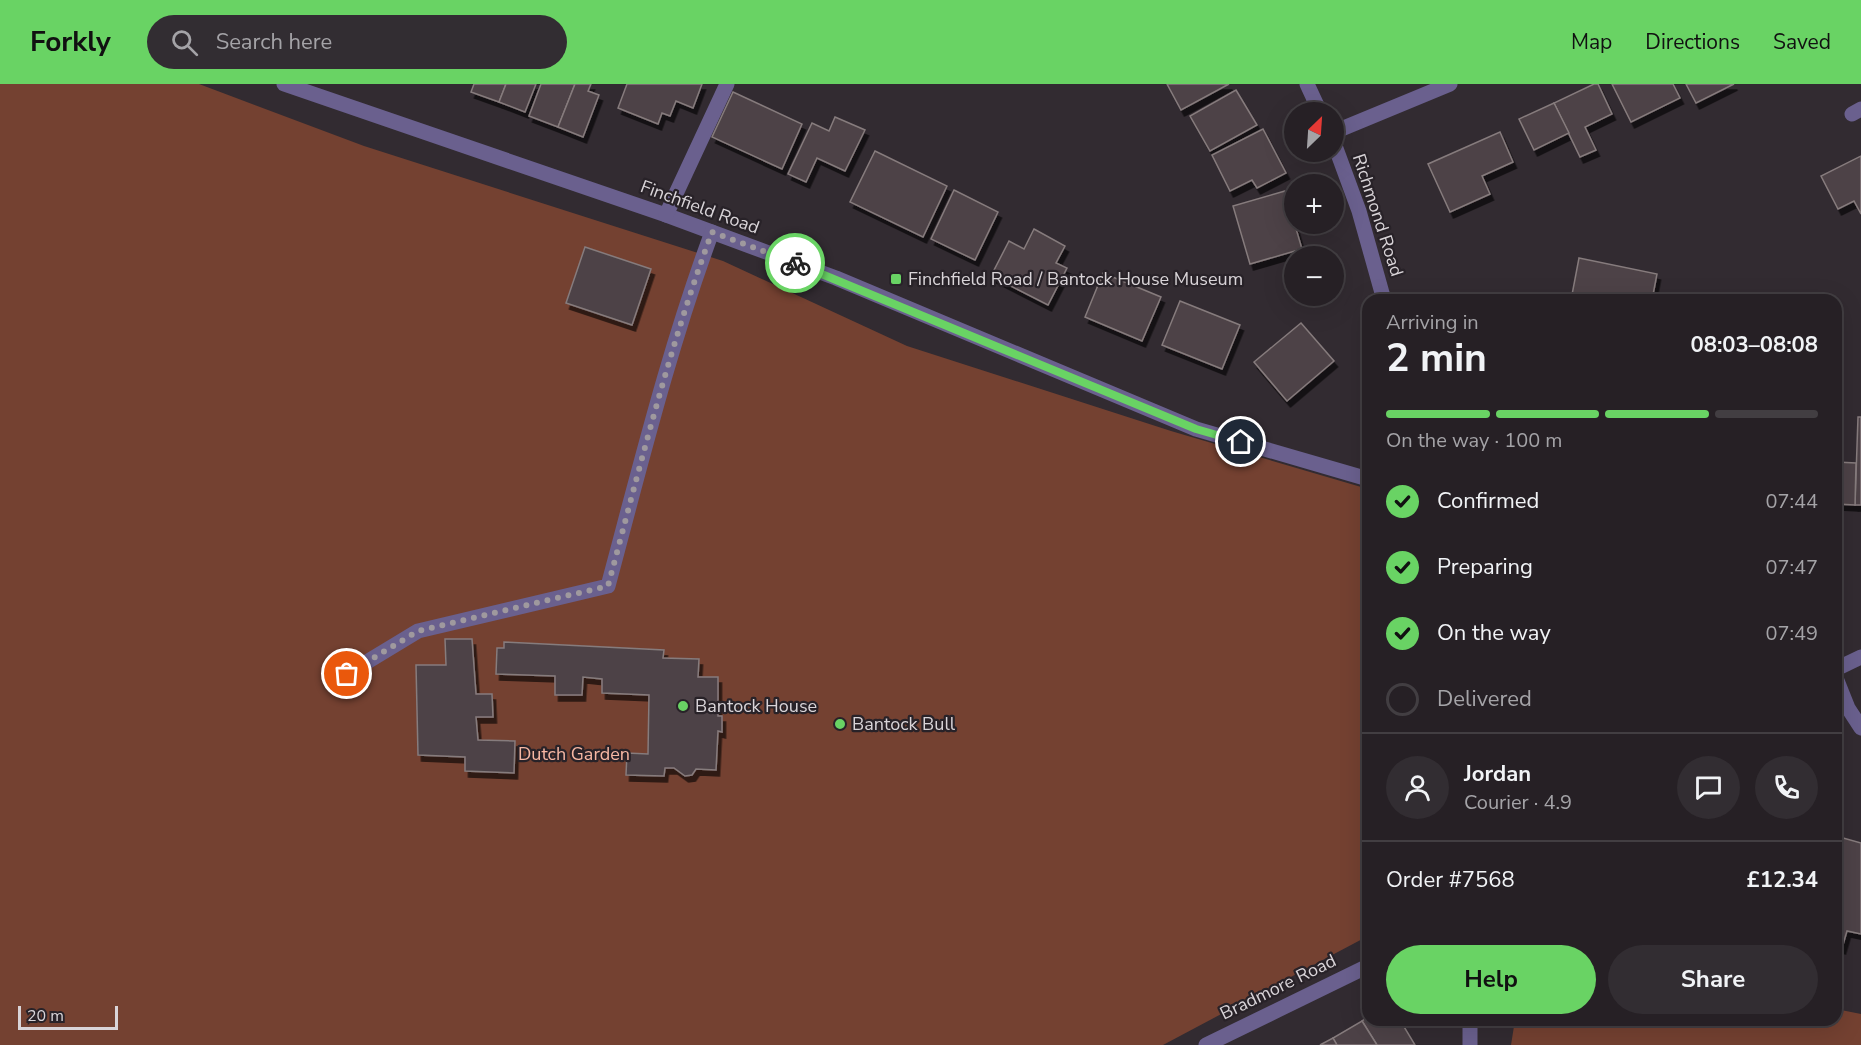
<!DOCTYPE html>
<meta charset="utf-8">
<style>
body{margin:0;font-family:"Nunito Sans",sans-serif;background:#322d32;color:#f1f3f6;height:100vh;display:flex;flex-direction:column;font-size:22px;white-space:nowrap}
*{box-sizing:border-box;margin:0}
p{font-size:20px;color:#a4a3a7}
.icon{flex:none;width:33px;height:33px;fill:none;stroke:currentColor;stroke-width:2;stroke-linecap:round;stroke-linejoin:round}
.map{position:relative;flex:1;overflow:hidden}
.details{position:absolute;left:1362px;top:210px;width:480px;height:732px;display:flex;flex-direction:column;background:#262025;border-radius:18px;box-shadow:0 6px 24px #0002,0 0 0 2px #423e42}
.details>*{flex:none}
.needle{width:39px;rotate:25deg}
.controls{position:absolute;left:1284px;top:18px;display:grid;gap:12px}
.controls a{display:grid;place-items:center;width:60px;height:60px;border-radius:50%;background:#262025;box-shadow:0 6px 24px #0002,0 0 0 2px #423e42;font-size:30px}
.scale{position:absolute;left:18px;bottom:15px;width:100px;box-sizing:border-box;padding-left:6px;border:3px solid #d9d4d8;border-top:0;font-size:16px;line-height:21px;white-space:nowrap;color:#d9d4d8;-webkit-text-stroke:4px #282228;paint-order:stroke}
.pin{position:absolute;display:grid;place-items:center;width:51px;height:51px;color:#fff;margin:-26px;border:3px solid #fff;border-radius:50%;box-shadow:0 2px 6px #0007}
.courier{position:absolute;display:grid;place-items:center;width:60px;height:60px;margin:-30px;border:4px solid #69d364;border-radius:50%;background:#fff;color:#222;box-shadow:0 2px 8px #0007}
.headline em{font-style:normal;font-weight:700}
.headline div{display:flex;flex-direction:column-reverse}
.headline{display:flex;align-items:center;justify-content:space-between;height:102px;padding:0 24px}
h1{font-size:39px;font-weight:700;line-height:45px}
.bar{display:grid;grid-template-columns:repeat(4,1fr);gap:9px 6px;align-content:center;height:72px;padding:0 24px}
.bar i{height:8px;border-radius:4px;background:#423e42}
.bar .on{background:#69d364}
.bar p{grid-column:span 4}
.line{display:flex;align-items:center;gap:15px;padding:0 24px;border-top:2px solid #423e42}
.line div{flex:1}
.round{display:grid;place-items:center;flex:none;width:63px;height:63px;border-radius:32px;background:#322d32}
ol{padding:0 24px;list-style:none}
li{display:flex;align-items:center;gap:18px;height:66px}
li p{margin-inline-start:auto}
li .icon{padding:6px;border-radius:50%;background:#69d364;color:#111;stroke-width:4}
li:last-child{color:#a4a3a7}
li i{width:33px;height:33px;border:3px solid #423e42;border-radius:50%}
.button{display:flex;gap:12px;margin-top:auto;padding:12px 24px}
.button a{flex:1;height:69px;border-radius:36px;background:#69d364;color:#111;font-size:24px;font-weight:700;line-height:69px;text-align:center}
.button a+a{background:#322d32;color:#f1f3f6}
header{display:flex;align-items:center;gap:36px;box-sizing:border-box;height:84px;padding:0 30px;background:#69d364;color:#111}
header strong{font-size:28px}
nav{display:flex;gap:33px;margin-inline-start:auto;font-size:21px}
.search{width:420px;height:54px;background:#322d32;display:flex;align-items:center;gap:15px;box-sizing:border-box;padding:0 21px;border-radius:33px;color:#a4a3a7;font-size:22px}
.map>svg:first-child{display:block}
.green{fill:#744131}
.building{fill:#4d4346;stroke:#867b7d;stroke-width:1.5;filter:url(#shadow)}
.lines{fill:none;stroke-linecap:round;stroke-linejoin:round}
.minor{stroke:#6a608e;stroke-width:15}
.done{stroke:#9f999e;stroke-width:6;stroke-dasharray:0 10.8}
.route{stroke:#69d364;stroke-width:8}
.poi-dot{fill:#69d364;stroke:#282228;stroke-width:2}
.labels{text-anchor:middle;stroke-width:4.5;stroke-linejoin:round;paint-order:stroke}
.street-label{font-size:18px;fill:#d9d4d8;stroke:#282228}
.poi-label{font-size:18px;fill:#d9d4d8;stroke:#282228;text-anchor:start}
.park-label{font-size:18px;fill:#f6b7a3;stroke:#282228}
</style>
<header>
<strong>Forkly</strong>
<div class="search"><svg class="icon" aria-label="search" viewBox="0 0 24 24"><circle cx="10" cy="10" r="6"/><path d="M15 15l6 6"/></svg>Search here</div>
<nav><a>Map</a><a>Directions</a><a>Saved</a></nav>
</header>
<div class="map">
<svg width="1861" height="961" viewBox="0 0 1861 961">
<defs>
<filter id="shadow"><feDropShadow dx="3.5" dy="6" stdDeviation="0" flood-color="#0009"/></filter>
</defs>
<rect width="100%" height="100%" fill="#322b31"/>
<g class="green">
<path d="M0,0H199L364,62L723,177L907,262L1171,347L1368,405V852L1163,961H0Z"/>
<path d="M1836,925L1861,930V961H1511L1515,936H1836Z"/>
</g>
<g class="building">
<path d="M474,0H506L499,18L471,8Z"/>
<path d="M506,0H536L525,28L499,18Z"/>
<path d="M541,0H575L558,43L529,32Z"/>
<path d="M575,0H591L588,7L599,11L583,53L558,43Z"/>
<path d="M627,0H702L693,24L676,17L670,32L662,29L658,40L618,24Z"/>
<path d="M1167,0H1229L1181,26Z"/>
<path d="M1594,0H1598L1612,30L1585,43L1596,66L1580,73L1554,19Z"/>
<path d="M1612,0H1673L1680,14L1631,38Z"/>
<path d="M1686,0H1734L1696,19Z"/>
<path d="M1236,6L1257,41L1210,67L1190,32Z"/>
<path d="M733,8L802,40L782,85L712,53Z"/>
<path d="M1554,19L1569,49L1534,66L1519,35Z"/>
<path d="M835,33L865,46L845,87L817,74L806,98L788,90L812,39L829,47Z"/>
<path d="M1263,45L1286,89L1257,104L1252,96L1230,107L1212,71Z"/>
<path d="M1500,48L1513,78L1482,92L1490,110L1450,128L1428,80Z"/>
<path d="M875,67L947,102L923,153L850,118Z"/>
<path d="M1861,72V130L1854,117L1838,125L1821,92Z"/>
<path d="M954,106L998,128L975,176L931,155Z"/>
<path d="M1285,107L1302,165L1250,180L1233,122Z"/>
<path d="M1034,145L1065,162L1056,179L1067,184L1048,221L991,192L1009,157L1024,165Z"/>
<path d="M585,163L651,185L632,241L566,219Z"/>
<path d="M1579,174L1657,190L1652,216H1571Z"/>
<path d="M1103,189L1161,213L1142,257L1085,233Z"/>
<path d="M1180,217L1240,241L1222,285L1162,261Z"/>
<path d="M1301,239L1334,277L1287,317L1254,278Z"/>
<path d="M1858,333H1861V421H1855Z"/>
<path d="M1836,378L1856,379L1855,421L1836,420Z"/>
<path d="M445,555H472L476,610H492L493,633H476L478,656L515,657L514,689L465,687V673L418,671L416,581H446Z"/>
<path d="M504,558L664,566L663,574L699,575L698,593H718V632H722V648L718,647L716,686L696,685L692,691L685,692L674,684H665L664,692L626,691L627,669L648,670L649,611L602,609V595L583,593L582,611H555V592L496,590L497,564H504Z"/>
<path d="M1836,752L1861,759V850L1847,847L1842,864L1836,862Z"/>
<path d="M1368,933V936H1400L1415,961H1377L1362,937Z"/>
<path d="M1362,937L1377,961H1337L1333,954Z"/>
<path d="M1333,954L1337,961H1320Z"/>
</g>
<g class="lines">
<g class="minor">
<path d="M284,0L666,131L836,194L1196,345L1368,395"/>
<path d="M1307,0L1320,28"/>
<path d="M1852,30L1861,25"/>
<path d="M1334,48L1450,0"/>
<path d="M1334,59L1359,127L1384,216"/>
<path d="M666,131L727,0"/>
<path d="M1836,585L1861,573"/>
<path d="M347,590L418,547L608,502C640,383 669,264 712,148"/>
<path d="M1836,594L1848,624L1861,644"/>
<path d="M1206,961L1368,882"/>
<path d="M1470,961V936"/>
</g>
</g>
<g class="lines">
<path class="done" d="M347,590L418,547L608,502C640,383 669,264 712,148L795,179"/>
<path class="route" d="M795,179L1196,345L1241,358"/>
</g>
<g class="poi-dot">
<rect x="890" y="189" width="12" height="12" rx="3"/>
<circle cx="683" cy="622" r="6"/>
<circle cx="840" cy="640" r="6"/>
</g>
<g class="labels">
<g class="street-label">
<text transform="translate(700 123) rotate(20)" y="6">Finchfield Road</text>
<text transform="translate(1378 131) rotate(72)" y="6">Richmond Road</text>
<text transform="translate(1278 903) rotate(-26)" y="6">Bradmore Road</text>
</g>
<g class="poi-label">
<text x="908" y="201">Finchfield Road / Bantock House Museum</text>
<text x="695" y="628">Bantock House</text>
<text x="852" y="646">Bantock Bull</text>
</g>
<g class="park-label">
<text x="574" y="676">Dutch Garden</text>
</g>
</g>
</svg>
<div class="controls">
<a><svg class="needle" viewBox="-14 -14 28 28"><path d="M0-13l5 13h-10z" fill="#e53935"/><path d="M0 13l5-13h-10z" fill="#a4a3a7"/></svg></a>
<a>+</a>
<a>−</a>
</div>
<div class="scale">20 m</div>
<div class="pin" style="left:347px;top:590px;background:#ea580c"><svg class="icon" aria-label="bag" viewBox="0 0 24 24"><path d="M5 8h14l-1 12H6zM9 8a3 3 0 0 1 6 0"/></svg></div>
<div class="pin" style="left:1241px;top:358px;background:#1f2937"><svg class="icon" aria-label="home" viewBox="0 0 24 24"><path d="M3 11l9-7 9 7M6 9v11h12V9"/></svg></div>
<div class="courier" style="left:795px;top:179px"><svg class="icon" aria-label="bike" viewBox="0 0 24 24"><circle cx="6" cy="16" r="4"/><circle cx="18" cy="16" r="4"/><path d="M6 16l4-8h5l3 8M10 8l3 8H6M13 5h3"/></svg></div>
<section class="details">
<div class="headline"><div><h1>2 min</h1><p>Arriving in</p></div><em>08:03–08:08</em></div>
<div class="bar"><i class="on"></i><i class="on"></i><i class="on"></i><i></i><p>On the way · 100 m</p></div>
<ol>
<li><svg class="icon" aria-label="check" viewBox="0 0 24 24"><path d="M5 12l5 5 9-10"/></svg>Confirmed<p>07:44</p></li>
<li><svg class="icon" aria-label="check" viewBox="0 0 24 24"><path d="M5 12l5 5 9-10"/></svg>Preparing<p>07:47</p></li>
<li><svg class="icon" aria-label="check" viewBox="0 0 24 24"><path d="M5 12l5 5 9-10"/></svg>On the way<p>07:49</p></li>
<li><i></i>Delivered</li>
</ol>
<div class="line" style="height:108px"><a class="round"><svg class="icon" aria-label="person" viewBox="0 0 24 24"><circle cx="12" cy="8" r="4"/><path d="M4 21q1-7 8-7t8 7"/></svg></a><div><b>Jordan</b><p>Courier · 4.9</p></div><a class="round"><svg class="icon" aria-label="chat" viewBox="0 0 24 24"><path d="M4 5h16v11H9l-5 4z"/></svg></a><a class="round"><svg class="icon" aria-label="phone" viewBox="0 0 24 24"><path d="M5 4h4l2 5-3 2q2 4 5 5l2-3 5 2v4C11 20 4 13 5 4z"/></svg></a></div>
<div class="line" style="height:78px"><div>Order #7568</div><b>£12.34</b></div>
<div class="button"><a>Help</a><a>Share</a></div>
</section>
</div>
